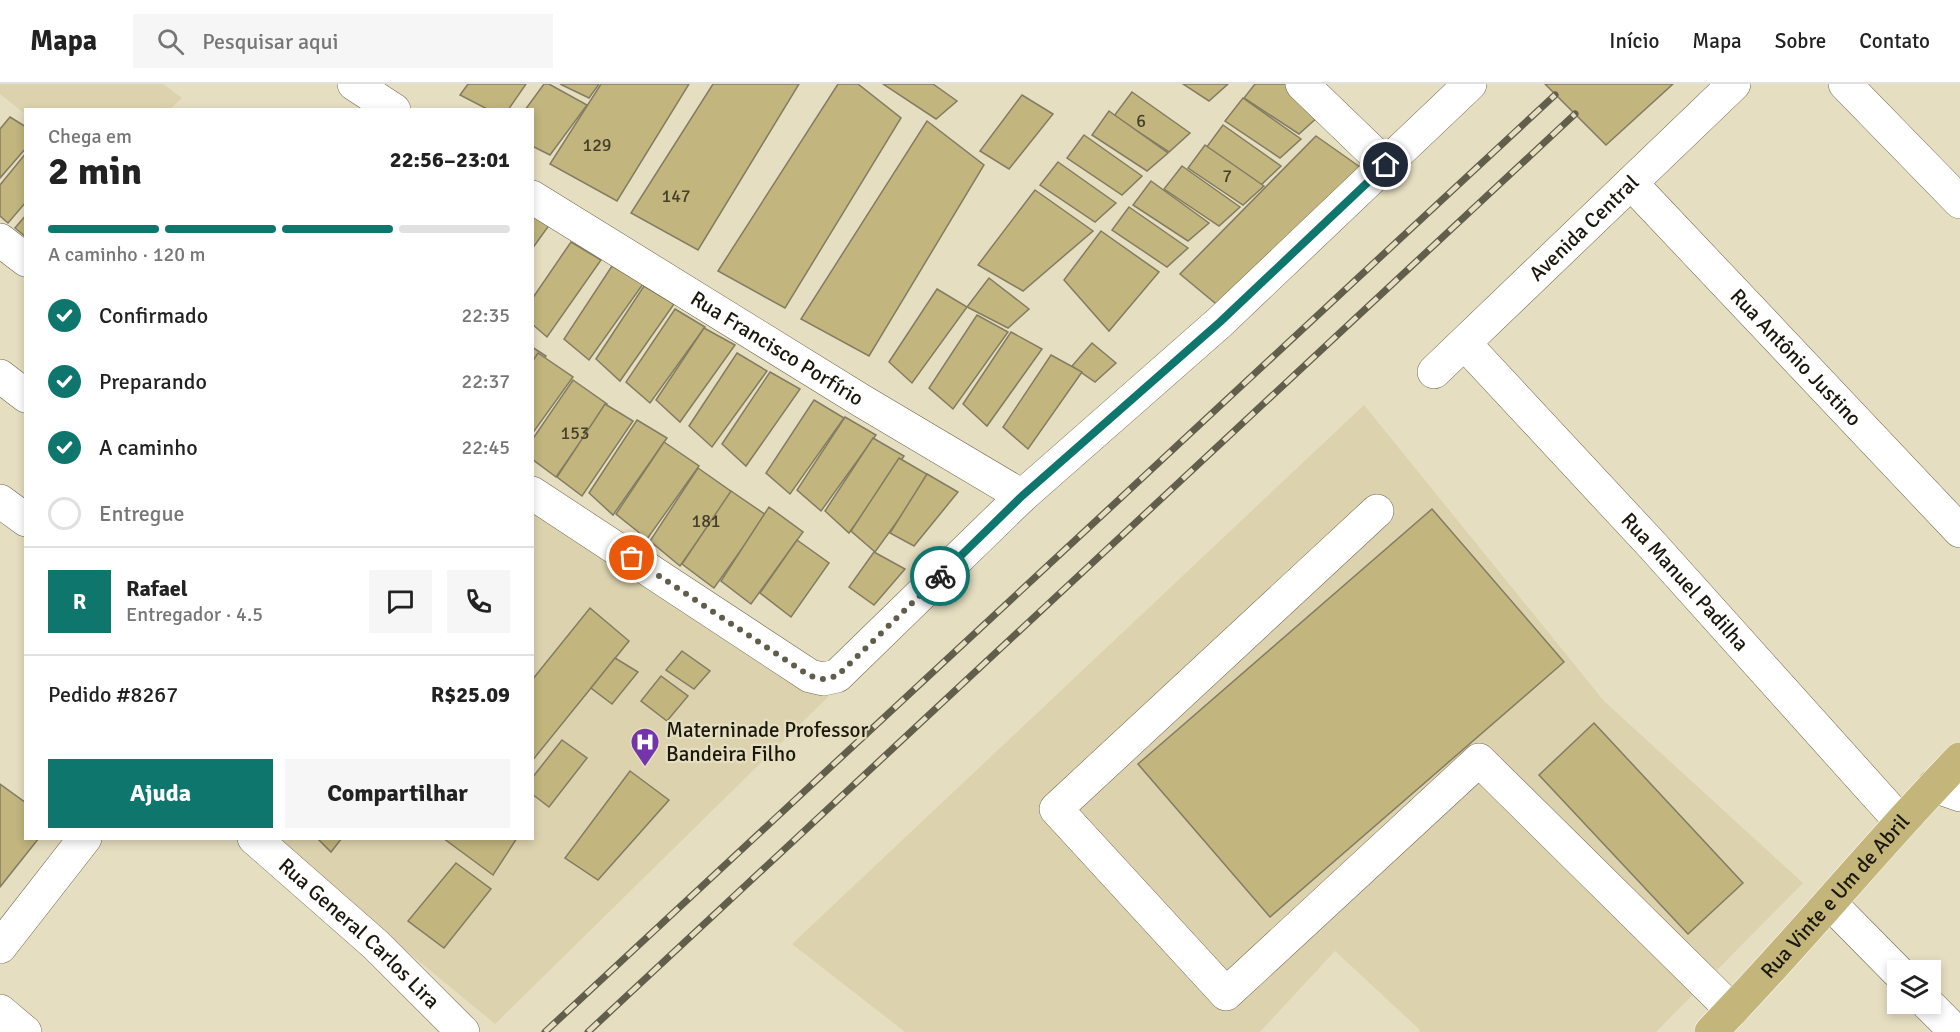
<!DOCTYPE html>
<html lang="pt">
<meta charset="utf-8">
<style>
body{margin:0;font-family:Signika,sans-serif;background:#f6f6f6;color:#222;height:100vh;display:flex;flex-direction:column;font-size:22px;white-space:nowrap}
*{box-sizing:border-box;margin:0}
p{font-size:20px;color:#767676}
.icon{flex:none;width:33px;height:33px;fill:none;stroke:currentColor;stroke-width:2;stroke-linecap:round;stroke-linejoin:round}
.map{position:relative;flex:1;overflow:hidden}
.drawer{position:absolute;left:24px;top:24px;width:510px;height:732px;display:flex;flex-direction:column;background:#fff;border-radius:0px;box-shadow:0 3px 9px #0003}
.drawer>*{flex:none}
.tools{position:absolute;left:1887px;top:876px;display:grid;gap:12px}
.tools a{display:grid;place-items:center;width:54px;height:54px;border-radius:0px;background:#fff;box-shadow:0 3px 9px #0003;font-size:30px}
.pin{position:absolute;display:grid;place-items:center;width:51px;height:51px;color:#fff;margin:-26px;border:3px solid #fff;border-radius:50%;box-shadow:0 2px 6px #0007}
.courier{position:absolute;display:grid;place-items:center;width:60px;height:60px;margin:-30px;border:4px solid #0f766e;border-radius:50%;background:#fff;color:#222;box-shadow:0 2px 8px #0007}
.head em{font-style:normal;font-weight:800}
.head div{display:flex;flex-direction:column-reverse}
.head{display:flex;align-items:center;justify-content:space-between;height:102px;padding:0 24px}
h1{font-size:39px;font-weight:800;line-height:45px}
.bar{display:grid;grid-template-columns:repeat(4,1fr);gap:9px 6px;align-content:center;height:72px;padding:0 24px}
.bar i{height:8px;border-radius:4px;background:#e0e0e0}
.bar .on{background:#0f766e}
.bar p{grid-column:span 4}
.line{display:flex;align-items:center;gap:15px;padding:0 24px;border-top:2px solid #e0e0e0}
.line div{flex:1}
.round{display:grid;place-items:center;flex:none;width:63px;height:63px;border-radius:0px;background:#f6f6f6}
ol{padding:0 24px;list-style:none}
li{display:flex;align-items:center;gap:18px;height:66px}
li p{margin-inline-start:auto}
li .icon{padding:6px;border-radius:50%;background:#0f766e;color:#fff;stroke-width:4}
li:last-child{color:#767676}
li i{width:33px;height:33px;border:3px solid #e0e0e0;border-radius:50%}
.primary-button{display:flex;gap:12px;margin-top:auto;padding:12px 24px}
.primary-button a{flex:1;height:69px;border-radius:0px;background:#0f766e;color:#fff;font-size:24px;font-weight:800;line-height:69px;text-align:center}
.primary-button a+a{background:#f6f6f6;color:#222}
header{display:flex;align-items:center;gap:36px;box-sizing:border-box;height:84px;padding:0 30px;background:#fff;border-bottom:2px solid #e0e0e0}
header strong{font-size:28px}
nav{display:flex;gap:33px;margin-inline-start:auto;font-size:21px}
.search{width:420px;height:54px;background:#f6f6f6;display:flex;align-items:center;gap:15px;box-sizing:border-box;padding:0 21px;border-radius:0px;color:#767676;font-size:22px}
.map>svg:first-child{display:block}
.built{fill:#dcd3ae}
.building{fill:#c2b57e;stroke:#837c61;stroke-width:1.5}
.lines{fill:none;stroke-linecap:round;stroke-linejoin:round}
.minor-casing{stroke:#6f684e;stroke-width:34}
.major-casing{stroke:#fff;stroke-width:34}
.minor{stroke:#fff;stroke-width:33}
.major{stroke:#c4b67b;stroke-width:33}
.rail-casing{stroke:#625e4c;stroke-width:7}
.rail{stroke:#e6dec1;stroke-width:4.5;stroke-dasharray:14;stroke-linecap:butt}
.done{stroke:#615d4c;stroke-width:6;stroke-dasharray:0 10.8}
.route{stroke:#0f766e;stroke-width:8}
.labels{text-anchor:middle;stroke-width:4.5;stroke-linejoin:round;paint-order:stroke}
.number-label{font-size:18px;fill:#443f29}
.street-label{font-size:21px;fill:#1a180d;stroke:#e6dec1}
.poi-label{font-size:21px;fill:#1a180d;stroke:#e6dec1;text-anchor:start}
</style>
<header>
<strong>Mapa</strong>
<div class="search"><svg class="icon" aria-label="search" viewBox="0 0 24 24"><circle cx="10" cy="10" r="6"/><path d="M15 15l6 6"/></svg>Pesquisar aqui</div>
<nav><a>Início</a><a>Mapa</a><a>Sobre</a><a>Contato</a></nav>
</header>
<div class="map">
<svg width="1960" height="948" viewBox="0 0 1960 948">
<rect width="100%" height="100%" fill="#e6dec1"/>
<g class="built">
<path d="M0,0H163L182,14L170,25L26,26L25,30L0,10Z"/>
<path d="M1364,321L1604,617L1803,799L1656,948H1419L1420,946L1335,867L1260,948H905L792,860Z"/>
<path d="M533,408L829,612L495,940L271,755L532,754Z"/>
</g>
<g class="building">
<path d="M468,0H526L508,26H489L460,11Z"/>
<path d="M544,0H549L587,21L550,71L532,62V26H525Z"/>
<path d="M560,0H599L589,14Z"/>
<path d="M601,0H689L617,117L550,80Z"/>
<path d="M713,0H799L698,166L631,129Z"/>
<path d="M838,0H858L901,34L785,224L718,187Z"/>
<path d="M883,0H933L957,17L936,35Z"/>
<path d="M1183,0H1228L1209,17Z"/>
<path d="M1255,0H1292L1320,31L1299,50L1244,14Z"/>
<path d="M1545,0H1673L1606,61Z"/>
<path d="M1132,8L1190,49L1169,68L1114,32Z"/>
<path d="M1022,11L1053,30L1009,85L980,67Z"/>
<path d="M1243,14L1301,55L1280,74L1225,37Z"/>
<path d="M1109,27L1168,69L1147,87L1092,51Z"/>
<path d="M10,33L26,43V64L0,94V45Z"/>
<path d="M927,37L984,81L869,272L801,235Z"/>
<path d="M1223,41L1281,82L1261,101L1206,64Z"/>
<path d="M1084,51L1142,92L1122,111L1067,74Z"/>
<path d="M1316,52L1360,83L1221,224L1180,190Z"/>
<path d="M1205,61L1264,102L1243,121L1188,84Z"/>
<path d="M26,69V118L8,139L0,132V101Z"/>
<path d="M1058,78L1116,119L1095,138L1040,101Z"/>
<path d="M1182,82L1240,123L1219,142L1164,105Z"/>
<path d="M1151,97L1209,139L1188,157L1133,121Z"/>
<path d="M1035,106L1093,147L1023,207L978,181Z"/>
<path d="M1129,123L1188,164L1167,183L1112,146Z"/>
<path d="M532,130L550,140L532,165Z"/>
<path d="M26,131V153L15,144Z"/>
<path d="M1101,147L1159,188L1109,247L1064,196Z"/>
<path d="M571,158L601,176L547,253L532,240V215Z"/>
<path d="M612,182L643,200L589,276L564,255Z"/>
<path d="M989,194L1029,225L1008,244L967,223Z"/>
<path d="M644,202L674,220L620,297L596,275Z"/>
<path d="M937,205L967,223L912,299L889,278Z"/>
<path d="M675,225L705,243L650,319L626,298Z"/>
<path d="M977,231L1008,248L953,325L929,304Z"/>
<path d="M704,244L735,261L680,338L656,316Z"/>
<path d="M1011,248L1042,265L987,342L963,320Z"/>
<path d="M1092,259L1116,279L1095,298L1072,282Z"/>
<path d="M532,263L546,272L532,291Z"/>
<path d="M538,269L573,293L532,350V278Z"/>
<path d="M737,269L767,287L712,363L689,342Z"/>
<path d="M1051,271L1082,288L1028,365L1003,343Z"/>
<path d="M770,288L800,305L746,382L722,360Z"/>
<path d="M573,296L607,320L556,393L532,375V356Z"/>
<path d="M814,316L844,334L790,410L766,389Z"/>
<path d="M605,320L633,337L582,412L557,393Z"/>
<path d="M845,333L876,351L821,427L797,406Z"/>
<path d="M637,336L667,354L613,431L589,409Z"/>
<path d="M873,354L904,372L849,449L825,427Z"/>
<path d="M664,358L699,382L647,455L616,430Z"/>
<path d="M899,374L930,392L875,468L851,447Z"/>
<path d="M698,384L732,408L680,482L650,457Z"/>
<path d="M927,390L958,408L914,462L890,449Z"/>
<path d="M731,407L766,431L714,504L682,480Z"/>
<path d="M769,423L803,448L751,520L721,497Z"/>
<path d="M1432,425L1564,578L1270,833L1138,680Z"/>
<path d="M797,456L829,479L791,533L760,509Z"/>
<path d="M874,468L905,485L874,521L849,503Z"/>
<path d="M590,524L629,557L532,677V596Z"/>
<path d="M682,567L710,587L694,605L666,586Z"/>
<path d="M615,574L638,588L612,620L591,604Z"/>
<path d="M661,592L688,612L667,637L641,617Z"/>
<path d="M1594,639L1743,799L1688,850L1539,691Z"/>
<path d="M562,656L587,674L549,723L532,710V694Z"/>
<path d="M630,687L669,716L598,796L565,774Z"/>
<path d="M0,700L26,719V754H39L0,803Z"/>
<path d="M317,754H342L331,768Z"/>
<path d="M443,754H517L493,791Z"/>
<path d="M456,779L491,805L444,864L408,837Z"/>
</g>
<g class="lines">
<g class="minor-casing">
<g id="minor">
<path d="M354,0L394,26"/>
<path d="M1302,0L1386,81"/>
<path d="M1845,0L1960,118"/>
<path id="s1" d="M1631,99L1960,447"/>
<path id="s2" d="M532,113L862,317L1022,412"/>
<path d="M0,156L26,176"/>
<path id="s3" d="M1465,260L1653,462L1901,738"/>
<path id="s4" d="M1434,288L1734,0"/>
<path d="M0,292L26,312"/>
<path d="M532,409L810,592L823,595L837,592L1022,412L1220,238L1470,0"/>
<path d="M0,417L26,436"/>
<path d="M1377,427L1056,725L1226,910L1479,676L1732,926"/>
<path d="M1934,702L1960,711"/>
<path id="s5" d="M254,754L376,861L463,948"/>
<path d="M1830,819L1898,888"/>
<path d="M0,863L85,754"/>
<path d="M1928,920L1956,948"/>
<path d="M0,927L25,948"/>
</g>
</g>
<g class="major-casing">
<g id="major">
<path id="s6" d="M1711,948C1797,860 1874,764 1960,675"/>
</g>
</g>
<use href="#minor" class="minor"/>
<use href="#major" class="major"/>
<g class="rail-casing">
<g id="rail">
<path d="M545,948L1555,11"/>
<path d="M588,948L1575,30"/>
</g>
</g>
<use href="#rail" class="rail"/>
</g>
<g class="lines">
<path class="done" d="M632,474L810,592L823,595L837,592L940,492"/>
<path class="route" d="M940,492L1022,412L1220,238L1386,81"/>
</g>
<defs>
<g id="hospital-pin" transform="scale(1.5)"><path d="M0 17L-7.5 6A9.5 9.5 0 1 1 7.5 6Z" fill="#7535aa" stroke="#e6dec1"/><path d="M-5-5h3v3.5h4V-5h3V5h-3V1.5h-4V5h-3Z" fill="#fff"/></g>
</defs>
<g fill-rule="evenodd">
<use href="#hospital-pin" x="645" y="658"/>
</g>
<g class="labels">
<g class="number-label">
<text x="1141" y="43">6</text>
<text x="597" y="67">129</text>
<text x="1227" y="98">7</text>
<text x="676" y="118">147</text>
<text x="575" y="355">153</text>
<text x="706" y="443">181</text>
</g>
<g class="street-label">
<text dy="7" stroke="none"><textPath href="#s4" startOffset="208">Avenida Central</textPath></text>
<text dy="7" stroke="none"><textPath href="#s2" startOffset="288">Rua Francisco Porfírio</textPath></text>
<text dy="7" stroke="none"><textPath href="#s1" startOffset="240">Rua Antônio Justino</textPath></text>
<text dy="7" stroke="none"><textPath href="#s3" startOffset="324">Rua Manuel Padilha</textPath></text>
<text dy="7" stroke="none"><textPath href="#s6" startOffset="184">Rua Vinte e Um de Abril</textPath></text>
<text dy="7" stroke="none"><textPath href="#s5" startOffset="142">Rua General Carlos Lira</textPath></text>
</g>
<g class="poi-label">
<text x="666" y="653">Materninade Professor<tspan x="666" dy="24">Bandeira Filho</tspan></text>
</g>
</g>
</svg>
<div class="tools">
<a><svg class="icon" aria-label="layers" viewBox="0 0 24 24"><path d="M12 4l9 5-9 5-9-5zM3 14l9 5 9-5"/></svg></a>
</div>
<div class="pin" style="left:632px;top:474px;background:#ea580c"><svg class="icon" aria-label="bag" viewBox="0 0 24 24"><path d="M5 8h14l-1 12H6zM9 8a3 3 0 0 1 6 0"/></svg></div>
<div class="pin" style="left:1386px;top:81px;background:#1f2937"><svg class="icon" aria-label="home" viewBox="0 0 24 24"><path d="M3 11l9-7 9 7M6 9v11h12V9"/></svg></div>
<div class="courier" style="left:940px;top:492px"><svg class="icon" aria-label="bike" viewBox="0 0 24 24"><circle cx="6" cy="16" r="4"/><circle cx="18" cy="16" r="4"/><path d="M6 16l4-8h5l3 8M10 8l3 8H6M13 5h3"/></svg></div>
<section class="drawer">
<div class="head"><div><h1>2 min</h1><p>Chega em</p></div><em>22:56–23:01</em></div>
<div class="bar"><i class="on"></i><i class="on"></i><i class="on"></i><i></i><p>A caminho · 120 m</p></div>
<ol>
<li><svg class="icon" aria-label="check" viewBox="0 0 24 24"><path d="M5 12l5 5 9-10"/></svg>Confirmado<p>22:35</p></li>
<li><svg class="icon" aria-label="check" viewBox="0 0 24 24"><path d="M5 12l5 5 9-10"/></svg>Preparando<p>22:37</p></li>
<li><svg class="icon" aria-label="check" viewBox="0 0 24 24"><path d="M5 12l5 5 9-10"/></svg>A caminho<p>22:45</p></li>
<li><i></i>Entregue</li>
</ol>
<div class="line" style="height:108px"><b class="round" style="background:#0f766e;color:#fff">R</b><div><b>Rafael</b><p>Entregador · 4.5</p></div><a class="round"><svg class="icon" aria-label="chat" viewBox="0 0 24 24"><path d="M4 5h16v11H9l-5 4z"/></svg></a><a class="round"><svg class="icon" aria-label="phone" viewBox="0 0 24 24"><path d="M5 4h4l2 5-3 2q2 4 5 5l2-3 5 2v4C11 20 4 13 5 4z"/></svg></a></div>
<div class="line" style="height:78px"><div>Pedido #8267</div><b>R$25.09</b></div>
<div class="primary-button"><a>Ajuda</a><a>Compartilhar</a></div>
</section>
</div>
